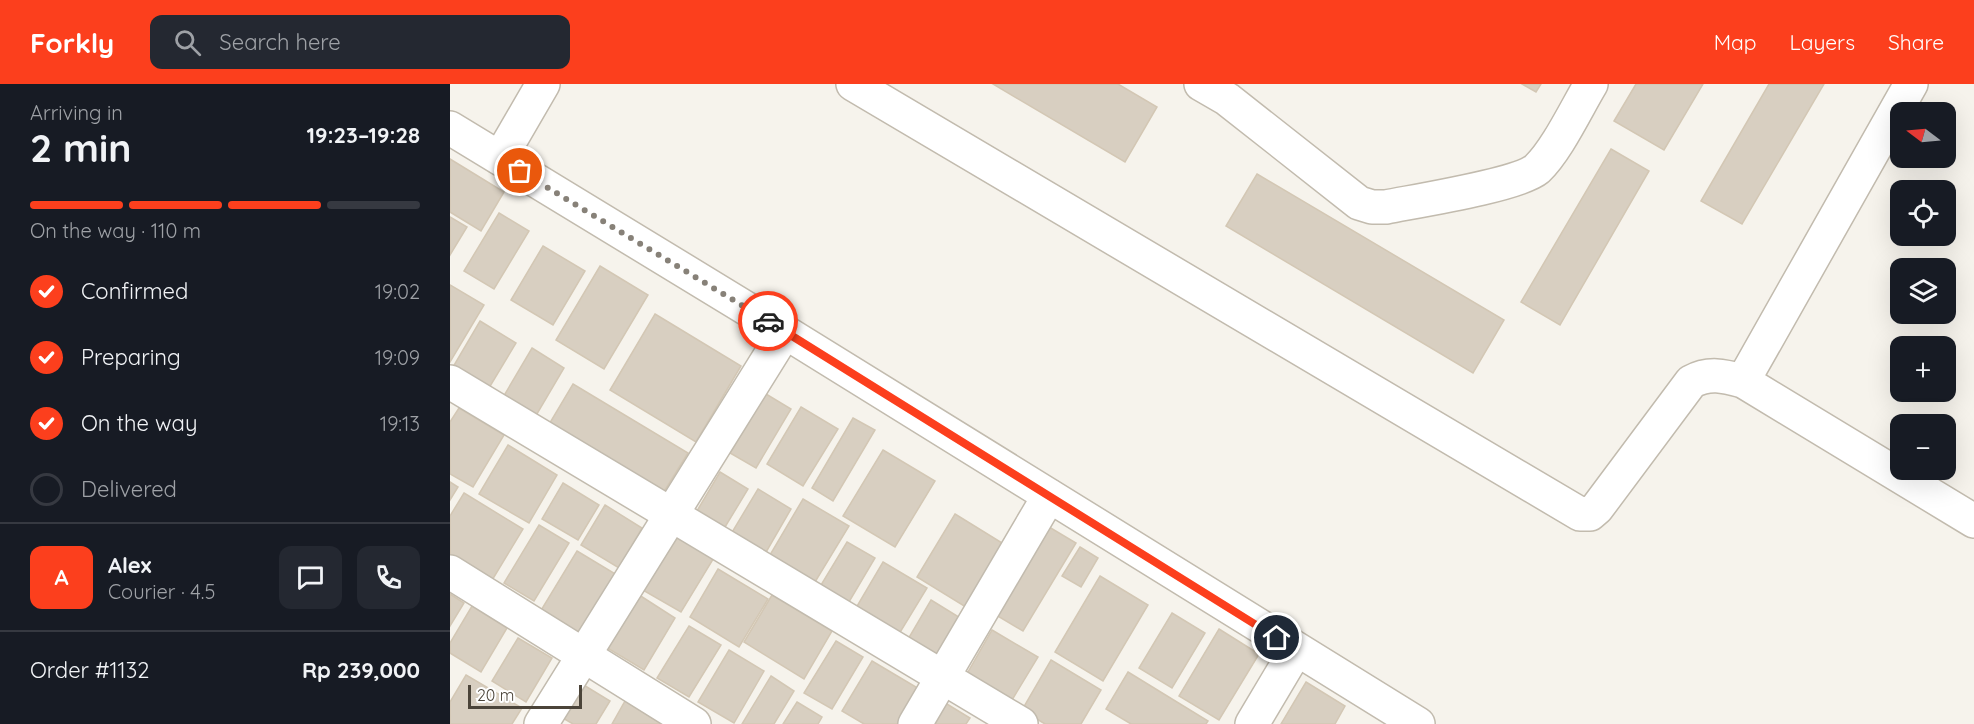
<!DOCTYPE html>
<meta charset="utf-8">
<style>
body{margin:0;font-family:Quicksand,sans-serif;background:#242831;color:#f1f3f6;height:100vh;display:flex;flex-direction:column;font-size:22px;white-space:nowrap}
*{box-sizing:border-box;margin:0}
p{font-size:20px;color:#9ea1a6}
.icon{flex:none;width:33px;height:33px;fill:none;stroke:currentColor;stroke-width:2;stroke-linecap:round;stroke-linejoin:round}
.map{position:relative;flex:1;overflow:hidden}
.details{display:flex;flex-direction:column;background:#171b24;width:450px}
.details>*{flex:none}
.needle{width:39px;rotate:286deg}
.fabs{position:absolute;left:1440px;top:18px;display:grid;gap:12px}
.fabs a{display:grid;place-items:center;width:66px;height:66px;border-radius:12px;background:#171b24;box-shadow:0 6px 24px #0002;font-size:30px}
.scale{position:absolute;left:18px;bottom:15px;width:114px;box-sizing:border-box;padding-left:6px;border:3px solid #4b4439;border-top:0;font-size:16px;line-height:21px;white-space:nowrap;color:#4b4439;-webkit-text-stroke:4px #fff;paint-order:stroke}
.pin{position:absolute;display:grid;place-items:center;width:51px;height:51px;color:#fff;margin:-26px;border:3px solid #fff;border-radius:50%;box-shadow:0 2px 6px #0007}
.courier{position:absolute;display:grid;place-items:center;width:60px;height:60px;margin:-30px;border:4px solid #fc3f1d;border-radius:50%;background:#fff;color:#222;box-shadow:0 2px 8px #0007}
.headline em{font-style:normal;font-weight:700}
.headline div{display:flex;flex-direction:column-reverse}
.headline{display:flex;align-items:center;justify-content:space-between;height:102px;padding:0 30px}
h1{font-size:39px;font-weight:700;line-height:45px}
.bar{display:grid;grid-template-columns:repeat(4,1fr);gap:9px 6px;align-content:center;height:72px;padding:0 30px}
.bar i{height:8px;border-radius:4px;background:#363941}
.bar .selected{background:#fc3f1d}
.bar p{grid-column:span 4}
.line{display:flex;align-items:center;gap:15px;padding:0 30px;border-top:2px solid #363941}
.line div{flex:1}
.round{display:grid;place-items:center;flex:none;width:63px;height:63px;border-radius:12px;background:#242831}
ol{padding:0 30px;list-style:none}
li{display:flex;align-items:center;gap:18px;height:66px}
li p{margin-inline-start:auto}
li .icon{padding:6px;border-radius:50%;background:#fc3f1d;color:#fff;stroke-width:4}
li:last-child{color:#9ea1a6}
li i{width:33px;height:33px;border:3px solid #363941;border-radius:50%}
header{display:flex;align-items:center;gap:36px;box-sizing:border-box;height:84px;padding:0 30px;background:#fc3f1d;color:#fff}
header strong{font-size:28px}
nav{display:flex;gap:33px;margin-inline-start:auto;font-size:21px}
.search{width:420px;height:54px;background:#242831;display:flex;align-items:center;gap:15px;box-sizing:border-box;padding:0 21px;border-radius:12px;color:#9ea1a6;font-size:22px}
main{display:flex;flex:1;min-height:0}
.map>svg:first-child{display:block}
.building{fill:#d8cfc1;stroke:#d3c7b4;stroke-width:1.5}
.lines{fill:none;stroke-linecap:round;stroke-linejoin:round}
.minor-casing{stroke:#c2bbae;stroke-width:36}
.minor{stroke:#fff;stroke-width:33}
.done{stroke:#878178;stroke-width:6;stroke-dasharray:0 10.8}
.route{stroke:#fc3f1d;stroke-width:8}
</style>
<header>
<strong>Forkly</strong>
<div class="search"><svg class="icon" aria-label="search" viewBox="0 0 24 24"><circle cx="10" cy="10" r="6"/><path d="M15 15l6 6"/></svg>Search here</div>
<nav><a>Map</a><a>Layers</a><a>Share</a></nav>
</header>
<main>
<section class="details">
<div class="headline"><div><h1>2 min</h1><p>Arriving in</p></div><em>19:23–19:28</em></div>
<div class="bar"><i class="selected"></i><i class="selected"></i><i class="selected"></i><i></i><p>On the way · 110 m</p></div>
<ol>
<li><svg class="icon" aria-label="check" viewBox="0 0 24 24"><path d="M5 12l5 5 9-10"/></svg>Confirmed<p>19:02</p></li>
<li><svg class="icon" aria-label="check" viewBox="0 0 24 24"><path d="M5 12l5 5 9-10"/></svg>Preparing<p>19:09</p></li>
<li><svg class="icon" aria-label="check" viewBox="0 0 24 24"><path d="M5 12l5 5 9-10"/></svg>On the way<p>19:13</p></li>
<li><i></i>Delivered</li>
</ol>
<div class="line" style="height:108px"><b class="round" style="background:#fc3f1d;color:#fff">A</b><div><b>Alex</b><p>Courier · 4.5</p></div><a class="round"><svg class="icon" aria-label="chat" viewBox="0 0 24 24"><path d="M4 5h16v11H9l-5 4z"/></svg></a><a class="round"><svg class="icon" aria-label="phone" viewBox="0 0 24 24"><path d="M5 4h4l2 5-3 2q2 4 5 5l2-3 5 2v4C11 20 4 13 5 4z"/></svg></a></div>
<div class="line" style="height:78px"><div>Order #1132</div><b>Rp 239,000</b></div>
</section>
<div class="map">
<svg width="1524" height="640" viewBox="0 0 1524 640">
<rect width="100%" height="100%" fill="#f6f3ec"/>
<g class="building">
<path d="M543,0H668L707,23L675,78Z"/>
<path d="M1072,0H1091L1086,8Z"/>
<path d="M1186,0H1253L1214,66L1164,37Z"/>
<path d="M1319,0H1374L1292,140L1251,117Z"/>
<path d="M1161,65L1199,87L1110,241L1071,218Z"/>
<path d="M0,75L54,108L31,147L0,128Z"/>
<path d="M807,90L1054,236L1023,289L776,142Z"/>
<path d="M49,129L79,147L44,205L14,187Z"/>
<path d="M0,133L17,143L0,171Z"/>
<path d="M93,162L135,187L103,241L61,216Z"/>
<path d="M150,182L198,211L154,285L106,256Z"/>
<path d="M0,201L34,221L0,278Z"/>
<path d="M205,230L291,282L246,358L160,306Z"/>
<path d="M30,237L66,259L39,304L3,283Z"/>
<path d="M82,264L114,284L84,335L52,315Z"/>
<path d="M123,300L238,369L212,411L98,342Z"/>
<path d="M316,310L341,325L306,384L280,369Z"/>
<path d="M351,323L388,345L353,402L317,380Z"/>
<path d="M9,324L54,351L23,403L0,390V338Z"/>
<path d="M403,334L425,346L383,417L362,404Z"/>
<path d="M58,361L107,391L79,439L29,410Z"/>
<path d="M433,366L485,397L445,463L393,432Z"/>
<path d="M270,388L298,405L269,453L241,437Z"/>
<path d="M0,398L8,403L0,416Z"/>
<path d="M113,399L149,421L128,456L92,435Z"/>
<path d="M308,405L341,425L315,470L281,450Z"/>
<path d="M14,409L73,445L41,498L0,473V432Z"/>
<path d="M353,415L399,442L362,503L317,476Z"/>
<path d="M155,421L192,444L169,484L131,461Z"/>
<path d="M505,430L557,462L519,525L467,493Z"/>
<path d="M594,440L626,459L573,547L541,528Z"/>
<path d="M89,441L119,459L84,517L54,499Z"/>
<path d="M225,448L265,472L231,528L191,505Z"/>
<path d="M397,458L425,474L396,523L368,506Z"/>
<path d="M630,463L648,474L631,503L612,492Z"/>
<path d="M127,467L167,491L131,552L90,528Z"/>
<path d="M433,478L477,504L446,555L403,529Z"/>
<path d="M268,485L318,515L289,563L240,533Z"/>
<path d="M650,492L698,521L653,597L605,568Z"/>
<path d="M186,509L225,534L194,586L154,562Z"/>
<path d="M0,510L14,519L0,542Z"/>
<path d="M322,511L382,547L354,595L294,558Z"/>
<path d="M481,516L512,535L486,581L454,562Z"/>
<path d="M22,522L57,544L31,588L0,569V559Z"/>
<path d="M722,529L755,549L722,604L689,584Z"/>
<path d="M239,542L271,561L239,613L207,594Z"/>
<path d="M769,545L809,570L769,636L729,612Z"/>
<path d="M542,546L588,573L559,621L514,595Z"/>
<path d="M68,554L102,574L76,618L42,597Z"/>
<path d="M386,557L413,573L382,625L354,609Z"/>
<path d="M279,566L314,587L284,639L248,618Z"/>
<path d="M601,576L651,606L631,640H595L572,626Z"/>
<path d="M422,577L471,606L451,640H414L392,627Z"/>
<path d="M678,588L758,637L756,640H681L656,625Z"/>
<path d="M16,591L72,624L62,640H0V618Z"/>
<path d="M321,592L344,607L324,640H292Z"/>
<path d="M856,598L895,622L885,640H831Z"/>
<path d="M132,600L160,617L146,640H123L111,633Z"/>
<path d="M487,614L520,634L516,640H471Z"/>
<path d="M175,617L212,640H162Z"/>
<path d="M347,618L372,633L368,640H333Z"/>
</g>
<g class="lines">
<g class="minor-casing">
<g id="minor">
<path d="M403,0L1130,430H1140L1147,424L1241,298C1259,288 1274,292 1293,297L1524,437"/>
<path d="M751,0L777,15L909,119L922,123H936C966,117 1068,101 1087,85C1107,66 1126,25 1141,0"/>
<path d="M0,44L335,248L968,640"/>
<path d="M50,74L93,0"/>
<path d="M1293,297L1461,0"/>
<path d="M0,298L571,640"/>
<path d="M0,488L244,640"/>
<path d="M91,640L335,248"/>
<path d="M465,640L599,412"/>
<path d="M802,640L846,566"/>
</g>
</g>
<use href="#minor" class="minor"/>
</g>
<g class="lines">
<path class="done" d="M70,87L318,237"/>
<path class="route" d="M318,237L827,554"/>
</g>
</svg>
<div class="fabs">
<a><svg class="needle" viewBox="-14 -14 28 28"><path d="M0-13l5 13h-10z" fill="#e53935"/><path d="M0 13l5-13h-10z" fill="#9ea1a6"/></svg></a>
<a><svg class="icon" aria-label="locate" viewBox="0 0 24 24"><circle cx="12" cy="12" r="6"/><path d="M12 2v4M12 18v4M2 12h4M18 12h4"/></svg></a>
<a><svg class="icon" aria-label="layers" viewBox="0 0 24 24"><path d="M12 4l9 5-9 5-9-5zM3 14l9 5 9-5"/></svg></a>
<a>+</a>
<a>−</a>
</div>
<div class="scale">20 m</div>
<div class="pin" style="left:70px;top:87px;background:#ea580c"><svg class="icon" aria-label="bag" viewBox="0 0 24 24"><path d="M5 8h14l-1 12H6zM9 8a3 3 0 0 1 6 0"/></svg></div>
<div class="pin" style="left:827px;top:554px;background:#1f2937"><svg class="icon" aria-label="home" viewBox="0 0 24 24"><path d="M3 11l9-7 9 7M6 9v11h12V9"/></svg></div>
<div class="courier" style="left:318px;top:237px"><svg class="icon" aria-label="car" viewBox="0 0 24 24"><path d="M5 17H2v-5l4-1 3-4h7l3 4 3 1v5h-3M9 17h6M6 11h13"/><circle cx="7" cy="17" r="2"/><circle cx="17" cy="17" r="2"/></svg></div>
</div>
</main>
